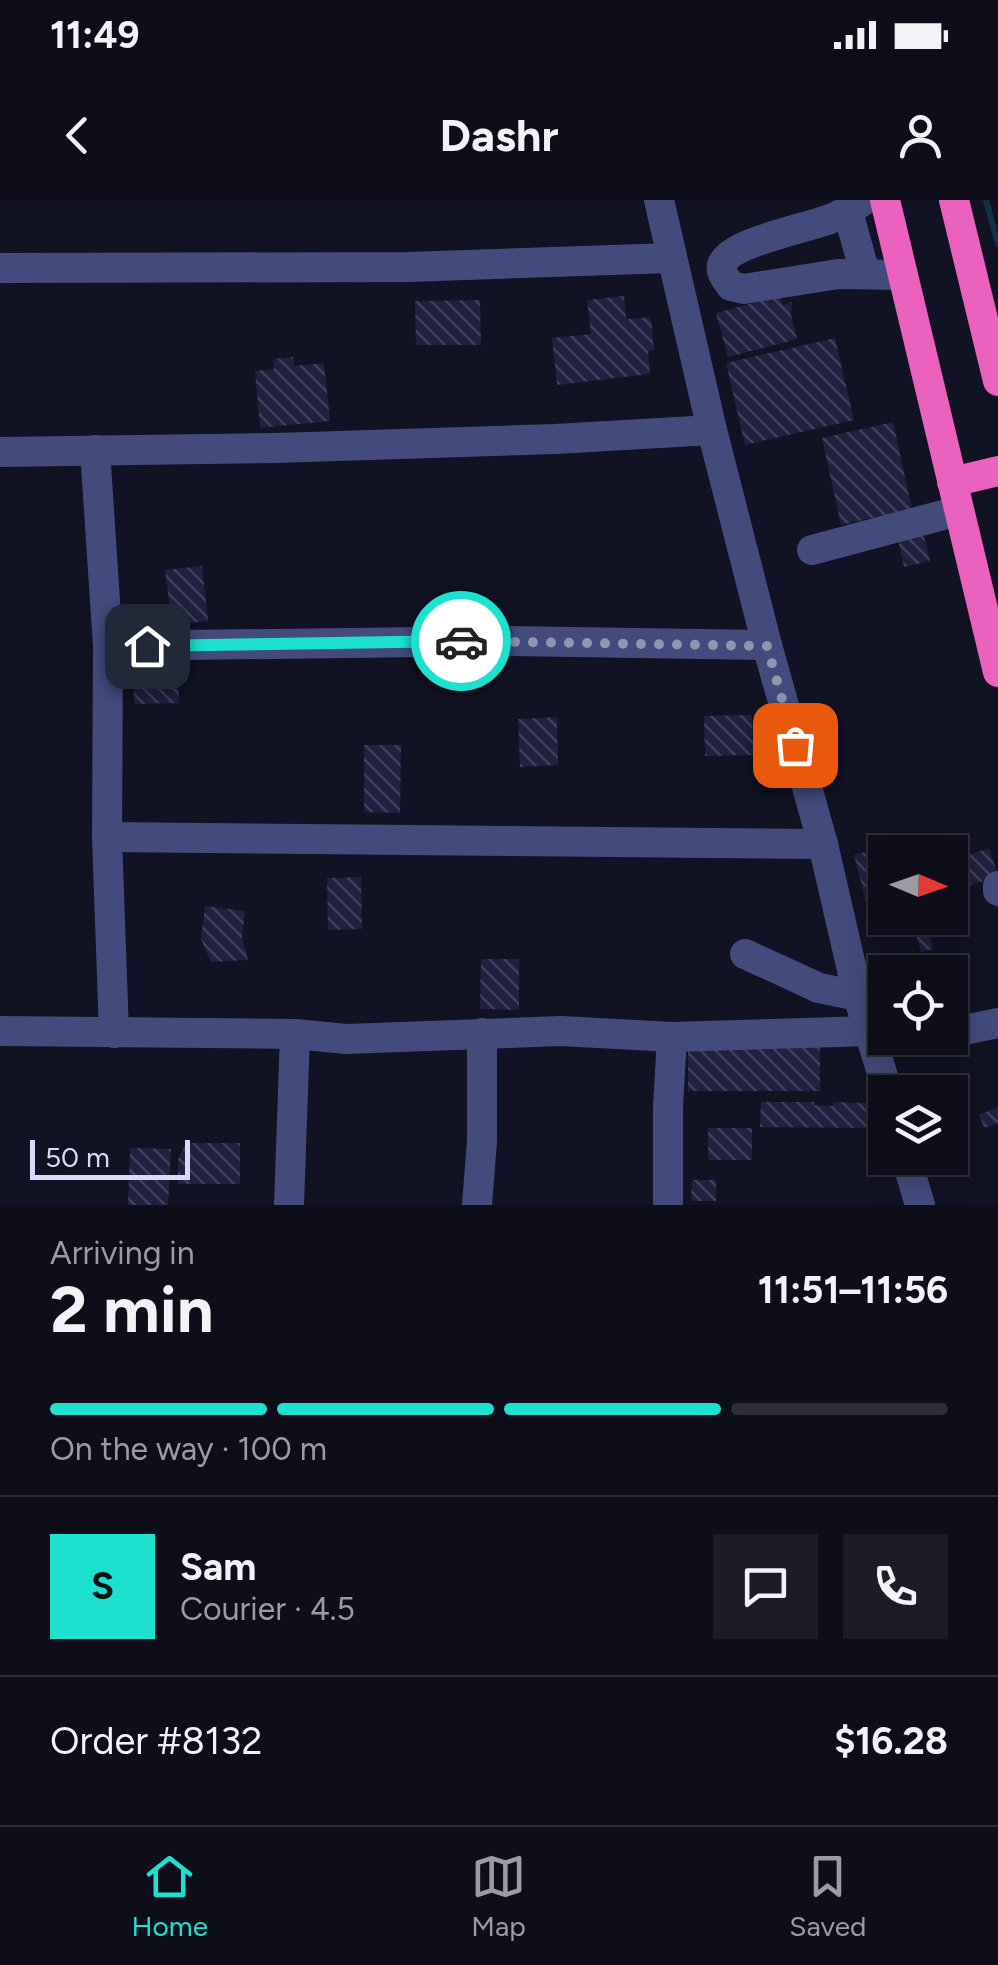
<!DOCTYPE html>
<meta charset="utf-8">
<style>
body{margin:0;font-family:Figtree,sans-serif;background:#1b1c27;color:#f1f3f6;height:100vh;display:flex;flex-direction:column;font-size:38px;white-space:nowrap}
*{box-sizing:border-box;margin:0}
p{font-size:32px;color:#9a9ca2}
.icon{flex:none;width:55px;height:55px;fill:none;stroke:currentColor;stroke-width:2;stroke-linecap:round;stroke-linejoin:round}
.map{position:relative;height:1005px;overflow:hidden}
.details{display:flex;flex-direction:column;background:#0d0e1a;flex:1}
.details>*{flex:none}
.needle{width:65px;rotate:92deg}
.buttons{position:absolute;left:868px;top:635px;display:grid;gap:20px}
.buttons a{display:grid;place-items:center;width:100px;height:100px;border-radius:0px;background:#0d0e1a;box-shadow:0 5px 25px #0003,0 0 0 2px #2d2e39;font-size:50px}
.scale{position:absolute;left:30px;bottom:25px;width:160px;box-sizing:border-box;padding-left:10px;border:5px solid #d8dbfa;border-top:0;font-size:28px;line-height:35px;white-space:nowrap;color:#d8dbfa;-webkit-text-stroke:8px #111223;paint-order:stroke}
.pin{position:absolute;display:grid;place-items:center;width:85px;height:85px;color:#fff;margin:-42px;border-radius:20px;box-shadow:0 5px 15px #0006}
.courier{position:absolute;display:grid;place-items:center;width:100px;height:100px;margin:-50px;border:8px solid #1de1cf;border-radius:50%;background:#fff;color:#222;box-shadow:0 2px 12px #0007}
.head em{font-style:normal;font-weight:700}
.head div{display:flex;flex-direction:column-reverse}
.head{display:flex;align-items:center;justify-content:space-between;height:170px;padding:0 50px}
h1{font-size:65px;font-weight:700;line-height:75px}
.bar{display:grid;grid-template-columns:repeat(4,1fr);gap:15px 10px;align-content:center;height:120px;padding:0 50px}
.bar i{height:12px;border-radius:8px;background:#2d2e39}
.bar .on{background:#1de1cf}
.bar p{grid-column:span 4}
.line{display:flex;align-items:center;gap:25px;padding:0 50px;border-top:2px solid #2d2e39}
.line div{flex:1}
.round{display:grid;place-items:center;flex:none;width:105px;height:105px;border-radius:0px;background:#1b1c27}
.status{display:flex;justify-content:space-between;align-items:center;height:70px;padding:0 50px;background:#0d0e1a;direction:ltr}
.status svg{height:28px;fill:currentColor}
header{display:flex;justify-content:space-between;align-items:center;height:130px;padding:0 50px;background:#0d0e1a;font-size:45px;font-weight:700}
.menu{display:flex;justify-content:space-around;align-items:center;height:140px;border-top:2px solid #2d2e39;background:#0d0e1a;font-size:28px;color:#9a9ca2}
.menu a{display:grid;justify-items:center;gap:5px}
.menu .on{color:#1de1cf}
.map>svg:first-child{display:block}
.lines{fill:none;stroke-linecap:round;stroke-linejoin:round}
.stream{stroke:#143044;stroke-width:6}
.building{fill:url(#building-back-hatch)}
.minor{stroke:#424b7c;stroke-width:30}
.highway{stroke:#eb62be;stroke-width:30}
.done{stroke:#9295af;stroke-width:10;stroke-dasharray:0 18}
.route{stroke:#1de1cf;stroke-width:12}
</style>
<div class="status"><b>11:49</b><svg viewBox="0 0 49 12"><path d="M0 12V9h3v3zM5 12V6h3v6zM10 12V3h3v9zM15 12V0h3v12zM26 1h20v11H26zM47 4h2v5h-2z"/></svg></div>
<header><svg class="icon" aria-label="back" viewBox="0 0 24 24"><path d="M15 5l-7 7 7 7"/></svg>Dashr<svg class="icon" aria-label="person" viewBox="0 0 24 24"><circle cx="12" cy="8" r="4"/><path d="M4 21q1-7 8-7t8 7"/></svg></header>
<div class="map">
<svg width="998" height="1005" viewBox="0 0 998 1005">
<defs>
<pattern id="building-back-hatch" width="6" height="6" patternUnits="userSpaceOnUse" patternTransform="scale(2.5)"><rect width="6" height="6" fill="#202041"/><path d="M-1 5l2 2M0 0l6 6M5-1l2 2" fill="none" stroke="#40405d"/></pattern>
</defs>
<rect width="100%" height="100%" fill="#111223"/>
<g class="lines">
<path class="stream" d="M986,0L998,44"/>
</g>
<g class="building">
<path d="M624,96L626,119L651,117L654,150L648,151L650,174L557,185L552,138L591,134L587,100Z"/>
<path d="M780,96L783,105L792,102L791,115L797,139L728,157L716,113Z"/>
<path d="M480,100L481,145H416L415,101Z"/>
<path d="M835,138L854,220L745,245L726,163Z"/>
<path d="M293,157L294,166L324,163L330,221L260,228L255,171L274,169L273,159Z"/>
<path d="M893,222L912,309L841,325L822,238Z"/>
<path d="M923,333L930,361L904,367L898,339Z"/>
<path d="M202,366L208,421L172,425L165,370Z"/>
<path d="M178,466L179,503L134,504L133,467Z"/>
<path d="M752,515L753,555L705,556L704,516Z"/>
<path d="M557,517L558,565L520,567L518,519Z"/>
<path d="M364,545H401L400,613L364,612Z"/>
<path d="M884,647L885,718H902L904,722L873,730L854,655Z"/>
<path d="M989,648L998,676L950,692V661Z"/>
<path d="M361,677L362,729L328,730L327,678Z"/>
<path d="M205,706L245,711L242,738L248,760L211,762L201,739Z"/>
<path d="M926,724L933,749L921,752L914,727Z"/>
<path d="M481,759H519V810L480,809Z"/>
<path d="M820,844V891H688V847Z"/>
<path d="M761,902H814V905L833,906V902L872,903V928L760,927Z"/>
<path d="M998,908V923L984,928L979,914Z"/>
<rect x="708" y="928" width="44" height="32"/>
<path d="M186,943H240V984H178V959Z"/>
<path d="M130,948L171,949L168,1005H128Z"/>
<path d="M692,980H716V1001H691Z"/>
</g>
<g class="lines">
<g class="minor">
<path d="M659,0L712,230L767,445L823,644L858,796L888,892"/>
<path d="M864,0C853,8 843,14 830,19C808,28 729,42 722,65C720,73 726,79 731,86L744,89L838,74L903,75"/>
<path d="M848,12L865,73"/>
<path d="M0,68L408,67L671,58"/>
<path d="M95,250L108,446L107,637L114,833"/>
<path d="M0,252L276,248L555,239L712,230"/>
<path d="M812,350L958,311"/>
<path d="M108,446L500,441L767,445"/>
<path d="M107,637L823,644"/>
<path d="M998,686V691"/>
<path d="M745,754L819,788L858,796"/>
<path d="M0,831L295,834L346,839L561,831L672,837L870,831"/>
<path d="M950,833L998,823"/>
<path d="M874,844L926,838"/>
<path d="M906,958L920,1005"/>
<path d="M289,1005L295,834"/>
<path d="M477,1005L482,941V833"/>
<path d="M668,1005V907L672,837"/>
</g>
<g class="highway">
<path d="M885,0L998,472"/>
<path d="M954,0L998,181"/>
<path d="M952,282L998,271"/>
</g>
</g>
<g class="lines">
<path class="done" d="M461,441L767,446L795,545"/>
<path class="route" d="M147,446L461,441"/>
</g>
</svg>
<div class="buttons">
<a><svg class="needle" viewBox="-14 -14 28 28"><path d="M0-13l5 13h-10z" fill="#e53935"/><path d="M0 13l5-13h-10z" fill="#9a9ca2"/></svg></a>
<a><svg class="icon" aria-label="locate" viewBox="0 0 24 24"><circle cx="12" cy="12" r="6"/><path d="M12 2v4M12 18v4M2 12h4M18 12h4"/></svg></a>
<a><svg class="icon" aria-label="layers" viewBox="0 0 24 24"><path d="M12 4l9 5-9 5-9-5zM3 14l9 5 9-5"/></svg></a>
</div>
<div class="scale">50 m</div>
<div class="pin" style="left:795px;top:545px;background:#ea580c"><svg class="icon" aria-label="bag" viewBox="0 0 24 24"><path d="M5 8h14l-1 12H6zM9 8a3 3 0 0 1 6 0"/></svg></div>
<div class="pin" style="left:147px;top:446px;background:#1f2937"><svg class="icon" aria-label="home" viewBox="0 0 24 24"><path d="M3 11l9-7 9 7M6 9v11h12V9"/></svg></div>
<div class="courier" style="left:461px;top:441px"><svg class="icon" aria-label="car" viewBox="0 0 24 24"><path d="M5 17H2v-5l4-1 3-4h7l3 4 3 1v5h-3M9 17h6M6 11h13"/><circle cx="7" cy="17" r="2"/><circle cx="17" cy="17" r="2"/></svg></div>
</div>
<section class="details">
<div class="head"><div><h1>2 min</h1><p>Arriving in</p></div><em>11:51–11:56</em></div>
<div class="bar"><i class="on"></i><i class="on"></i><i class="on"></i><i></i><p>On the way · 100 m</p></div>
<div class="line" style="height:180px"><b class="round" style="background:#1de1cf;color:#111">S</b><div><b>Sam</b><p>Courier · 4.5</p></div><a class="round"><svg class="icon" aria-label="chat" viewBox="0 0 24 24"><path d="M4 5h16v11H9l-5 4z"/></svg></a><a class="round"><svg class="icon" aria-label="phone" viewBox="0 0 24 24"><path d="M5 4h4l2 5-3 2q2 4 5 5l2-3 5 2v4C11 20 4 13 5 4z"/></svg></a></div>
<div class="line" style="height:130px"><div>Order #8132</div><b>$16.28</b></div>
</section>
<nav class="menu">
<a class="on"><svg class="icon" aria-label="home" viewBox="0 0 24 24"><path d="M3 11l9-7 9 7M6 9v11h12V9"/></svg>Home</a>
<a><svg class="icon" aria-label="map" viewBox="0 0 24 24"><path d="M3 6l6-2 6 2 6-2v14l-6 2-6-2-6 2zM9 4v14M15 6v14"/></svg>Map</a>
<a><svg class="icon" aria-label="saved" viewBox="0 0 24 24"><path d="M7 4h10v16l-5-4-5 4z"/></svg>Saved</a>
</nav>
